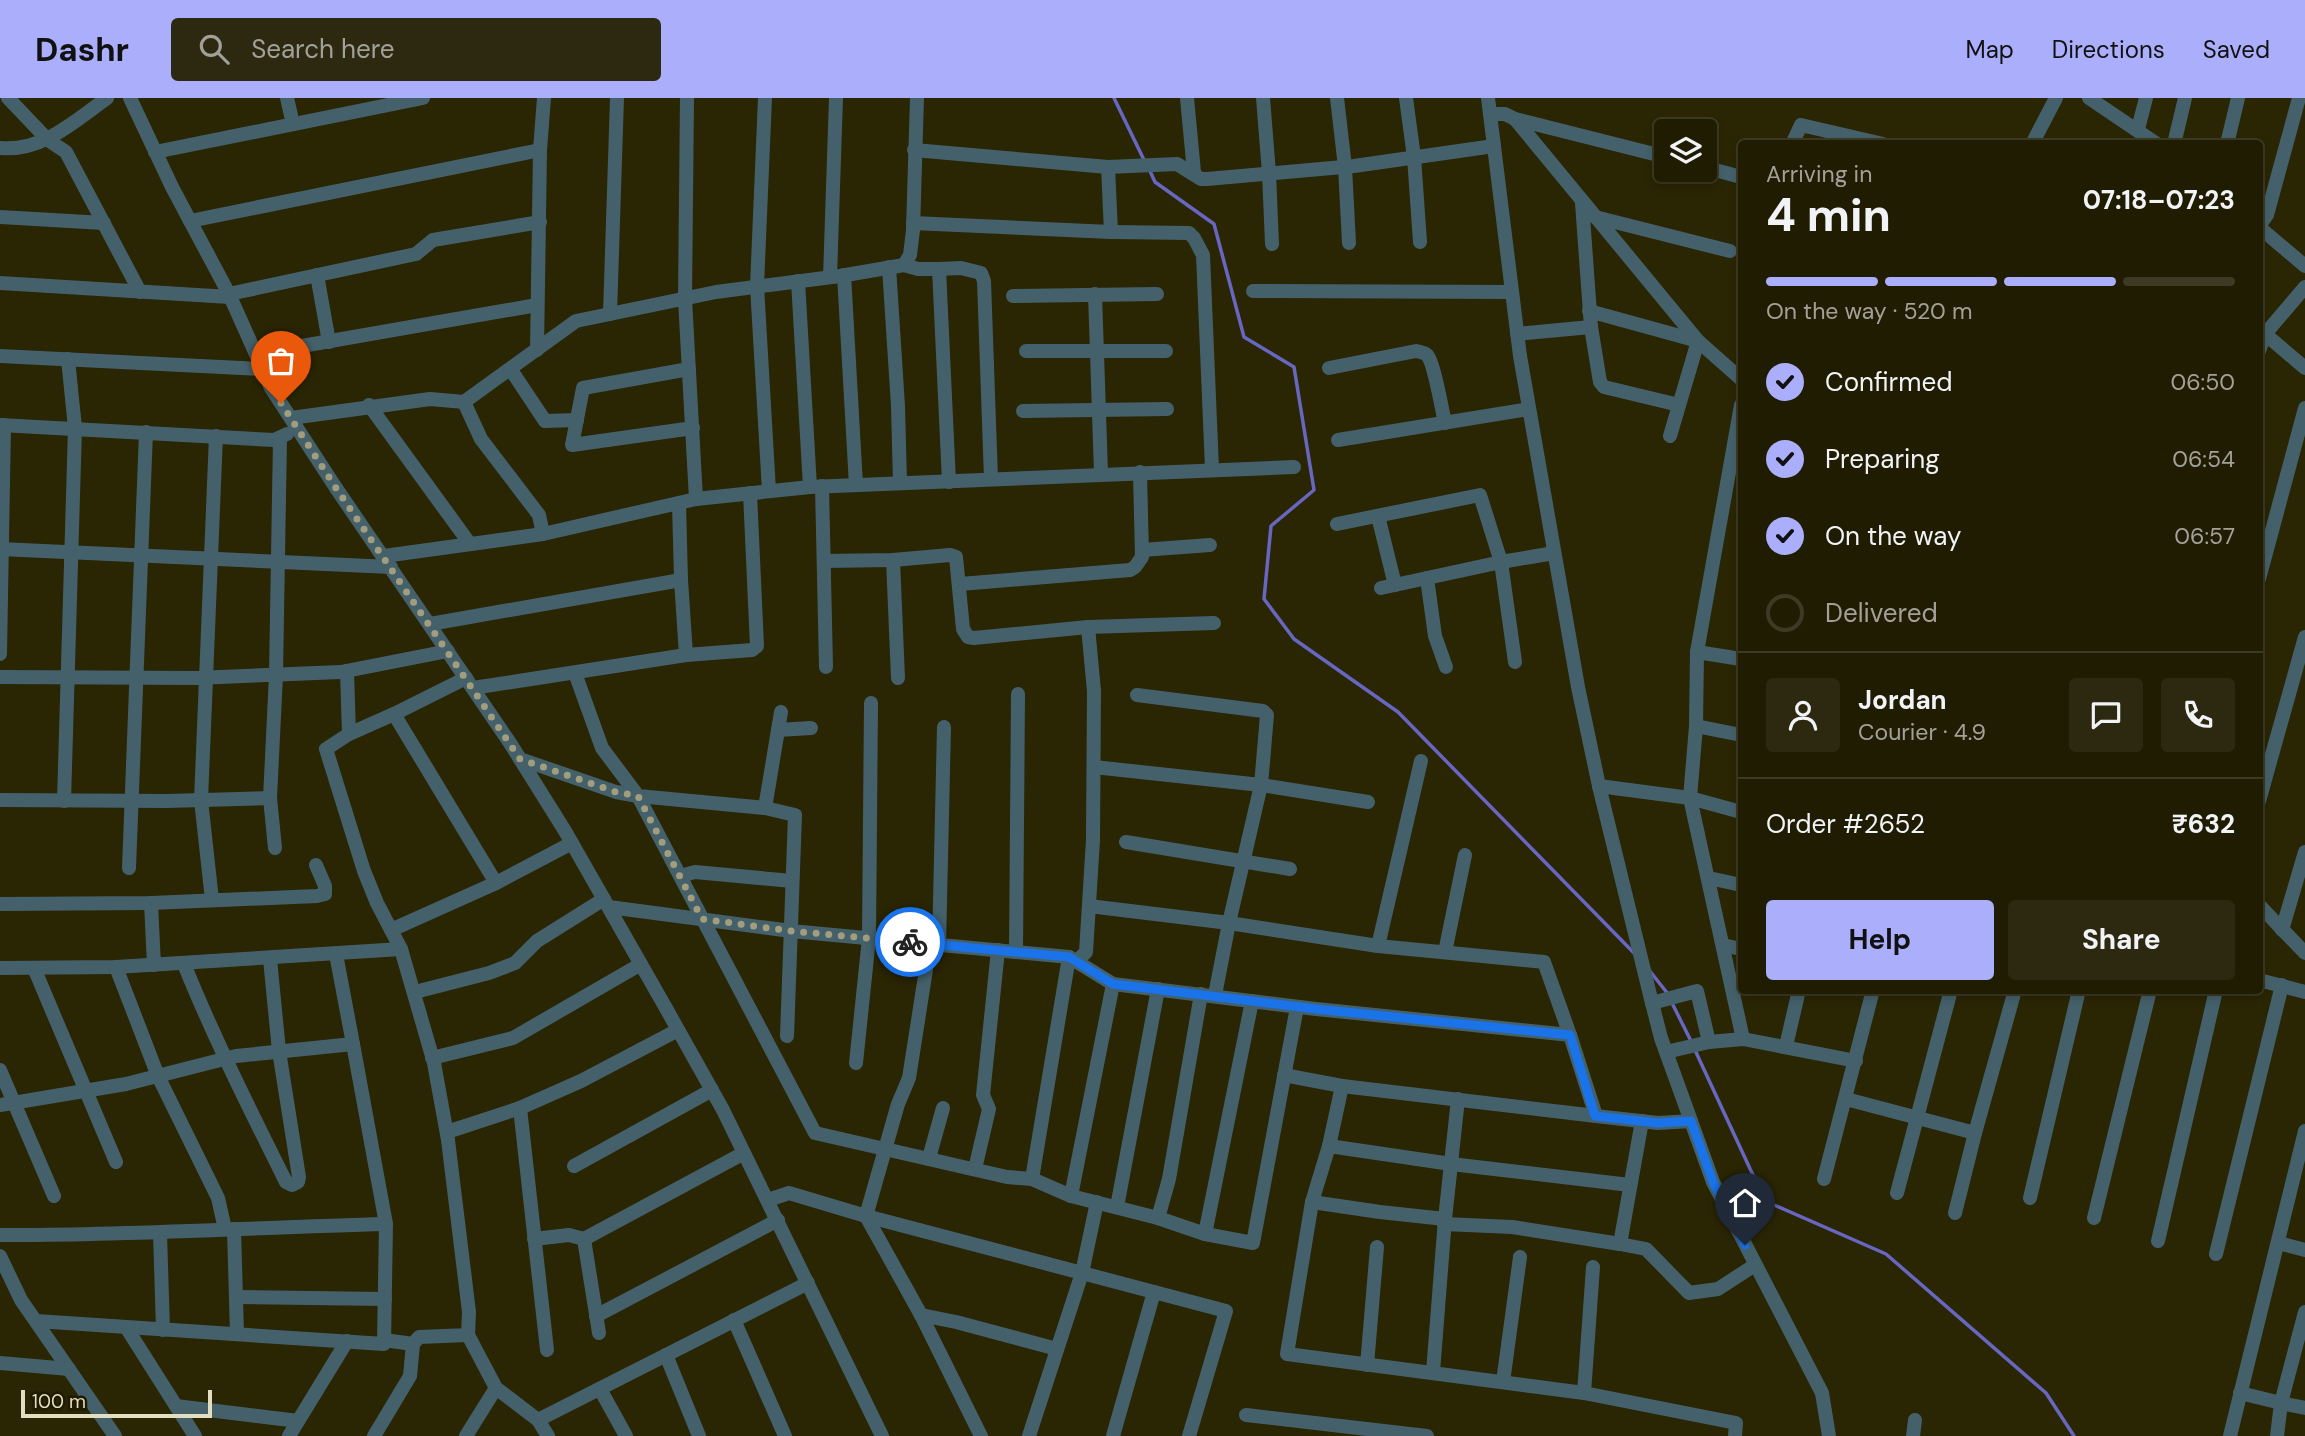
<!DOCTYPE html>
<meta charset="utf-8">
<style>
body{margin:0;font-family:"DM Sans",sans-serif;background:#2d2911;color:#f1f3f6;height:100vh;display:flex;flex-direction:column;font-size:26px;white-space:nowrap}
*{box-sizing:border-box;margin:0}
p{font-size:23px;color:#a2a199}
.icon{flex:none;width:38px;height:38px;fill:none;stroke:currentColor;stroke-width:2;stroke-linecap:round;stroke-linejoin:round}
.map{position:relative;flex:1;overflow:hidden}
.drawer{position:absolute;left:1738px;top:42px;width:525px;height:854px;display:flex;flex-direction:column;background:#201c02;border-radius:7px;box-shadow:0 4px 10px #0003,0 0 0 2px #3d3a24}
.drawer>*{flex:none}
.buttons{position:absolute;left:1654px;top:21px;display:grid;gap:14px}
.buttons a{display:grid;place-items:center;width:63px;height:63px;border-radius:7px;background:#201c02;box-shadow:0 4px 10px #0003,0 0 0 2px #3d3a24;font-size:35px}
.scale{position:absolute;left:21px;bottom:18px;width:191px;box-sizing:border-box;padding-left:7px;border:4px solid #e2debf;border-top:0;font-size:19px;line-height:24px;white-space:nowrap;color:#e2debf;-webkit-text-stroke:5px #201b00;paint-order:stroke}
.pin{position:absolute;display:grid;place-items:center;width:60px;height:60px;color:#fff;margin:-72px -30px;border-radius:50% 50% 50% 0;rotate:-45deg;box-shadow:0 0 7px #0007}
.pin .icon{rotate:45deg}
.courier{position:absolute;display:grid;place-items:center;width:70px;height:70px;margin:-35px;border:5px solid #1a73e8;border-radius:50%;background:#fff;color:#222;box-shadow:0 2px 9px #0007}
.summary em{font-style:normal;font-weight:700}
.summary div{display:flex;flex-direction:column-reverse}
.summary{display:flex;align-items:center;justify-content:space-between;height:119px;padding:0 28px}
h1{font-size:46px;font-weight:700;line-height:52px}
.bar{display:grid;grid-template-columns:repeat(4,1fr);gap:10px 7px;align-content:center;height:84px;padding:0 28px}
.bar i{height:9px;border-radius:5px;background:#3d3a24}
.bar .current{background:#abaffb}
.bar p{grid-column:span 4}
.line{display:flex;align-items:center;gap:18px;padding:0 28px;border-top:2px solid #3d3a24}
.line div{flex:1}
.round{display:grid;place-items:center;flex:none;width:74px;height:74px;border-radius:7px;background:#2d2911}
ol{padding:0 28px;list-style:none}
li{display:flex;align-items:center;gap:21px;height:77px}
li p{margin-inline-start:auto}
li .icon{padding:7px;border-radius:50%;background:#abaffb;color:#111;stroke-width:4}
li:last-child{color:#a2a199}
li i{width:38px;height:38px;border:4px solid #3d3a24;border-radius:50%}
.action{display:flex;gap:14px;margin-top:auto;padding:14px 28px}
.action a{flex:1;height:80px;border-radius:7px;background:#abaffb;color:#111;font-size:28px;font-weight:700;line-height:80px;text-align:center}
.action a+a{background:#2d2911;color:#f1f3f6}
header{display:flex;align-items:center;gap:42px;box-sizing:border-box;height:98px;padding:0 35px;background:#abaffb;color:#111}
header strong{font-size:33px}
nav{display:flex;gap:38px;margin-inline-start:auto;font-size:24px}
.search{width:490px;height:63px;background:#2d2911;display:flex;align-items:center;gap:18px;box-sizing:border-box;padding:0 24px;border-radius:7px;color:#a2a199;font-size:26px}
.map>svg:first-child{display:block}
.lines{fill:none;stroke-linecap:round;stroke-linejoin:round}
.stream{stroke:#6767c1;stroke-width:3.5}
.minor{stroke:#44616b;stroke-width:14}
.done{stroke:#a29d7d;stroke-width:7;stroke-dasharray:0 12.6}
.route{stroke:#1a73e8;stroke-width:9}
</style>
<header>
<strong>Dashr</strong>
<div class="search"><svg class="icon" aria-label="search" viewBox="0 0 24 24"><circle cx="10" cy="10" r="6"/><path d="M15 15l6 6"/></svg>Search here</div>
<nav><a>Map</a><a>Directions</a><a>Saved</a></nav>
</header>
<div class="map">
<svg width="2305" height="1338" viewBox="0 0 2305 1338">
<rect width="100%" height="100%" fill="#2a2503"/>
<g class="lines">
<g class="stream">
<path d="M1114,0L1145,64"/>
<path d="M1149,71L1155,84L1214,126L1244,239L1294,269L1314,392L1271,428L1264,501L1294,541L1398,614L1635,856"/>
<path d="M1649,872L1668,896"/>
<path d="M1671,903L1691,943"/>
<path d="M1694,950L1765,1103L1886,1156L2046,1295L2074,1338"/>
</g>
<g class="minor">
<path d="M8,0L48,42L66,54L140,194"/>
<path d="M130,0L172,89L229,196L271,290L336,390L510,645L565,733L667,912L723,1012L882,1338"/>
<path d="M287,0L293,26"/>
<path d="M687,0L685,201L696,401"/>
<path d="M765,0L757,188L769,393"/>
<path d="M1187,0L1194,74"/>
<path d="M1263,0L1269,75L1272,146"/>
<path d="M1337,0L1345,69L1349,145"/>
<path d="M1406,0L1414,59L1420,144"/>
<path d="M1488,0L1520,258L1578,589L1599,688L1652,905L1661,940L1713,1084L1822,1295L1829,1338"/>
<path d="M2089,0L2157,46"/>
<path d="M1490,16H1505L1515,21L1666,59"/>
<path d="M1515,21L1698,243L1670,338"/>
<path d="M2138,31L2146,0"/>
<path d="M1792,46L1801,27L1883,46"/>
<path d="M2032,46L2056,0"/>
<path d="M2174,46L2185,0"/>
<path d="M2227,46L2238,0"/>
<path d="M0,50C42,54 75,23 107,0"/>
<path d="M914,52L1108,69L1177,66L1201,81H1207L1354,68L1494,48"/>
<path d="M155,54L423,0"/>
<path d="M1704,69L1741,79"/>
<path d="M0,119L104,125"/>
<path d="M1595,119L1730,153"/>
<path d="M190,123L540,52"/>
<path d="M913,125L1111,134L1108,69"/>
<path d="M2259,128L2267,117L2299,0"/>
<path d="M2259,129L2305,168"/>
<path d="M1111,134L1189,135L1194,140L1203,157L1212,371"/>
<path d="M904,167L918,171H939L949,384"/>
<path d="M889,169L898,308L900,385"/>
<path d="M939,171L961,170L981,175L984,183L991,381"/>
<path d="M317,177L329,244"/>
<path d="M844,177L856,387"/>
<path d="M830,179L836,0"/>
<path d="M798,183L810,389"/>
<path d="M0,185L230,199"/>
<path d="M1253,193L1512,194"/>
<path d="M229,196L416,156L433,142L540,124"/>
<path d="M1095,196L1101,375"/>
<path d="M1013,198L1157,196"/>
<path d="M1589,213L1698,243L1741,281"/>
<path d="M610,216L617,0"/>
<path d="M1591,229L1600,284L1604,289L1679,307"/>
<path d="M1517,236L1591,229L1582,105"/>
<path d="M2265,236L2305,270"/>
<path d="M537,252L540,52L544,0"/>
<path d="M1026,253H1166"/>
<path d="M2259,253L2265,236L2305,189"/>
<path d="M256,256L537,207"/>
<path d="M0,258L263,271"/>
<path d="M1329,270L1416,253C1420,254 1424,254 1427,257C1434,264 1442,312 1445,325"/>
<path d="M689,271L583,290L572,347L693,330"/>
<path d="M511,272L545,323L577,322"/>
<path d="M464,304L481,341L539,417L543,436"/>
<path d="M369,307L470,446"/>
<path d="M1741,307L1697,554L1696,628L1690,700L1743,941"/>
<path d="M1023,313L1167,311"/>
<path d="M291,320L430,301L464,304L576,223L716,194L840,178L904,167L910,157L913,132L917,0"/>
<path d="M0,327L274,342L287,336"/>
<path d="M1338,342L1529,311"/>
<path d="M822,388L826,569"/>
<path d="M1378,418L1395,487"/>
<path d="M1337,426L1480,397L1501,464L1554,455"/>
<path d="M0,451L391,469"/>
<path d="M1142,452L1210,447"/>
<path d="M384,458L543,436L696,401L810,389L1294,369"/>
<path d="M893,462L898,580"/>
<path d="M824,463L893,462L950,457L956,459L963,531L968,539L974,540L1088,529L1214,525"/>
<path d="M1427,480L1435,538L1446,569"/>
<path d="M2259,481L2305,310"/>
<path d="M960,486L1130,472L1135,469L1142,459L1140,374"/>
<path d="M1381,490L1501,464L1515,564"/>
<path d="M430,526L681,482L679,405"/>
<path d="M1697,554L1741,561"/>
<path d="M0,556L4,327"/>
<path d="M686,557L752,552L757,548L750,395"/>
<path d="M347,573L349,636L326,651L364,773L377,805L401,851L434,965L448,1042L469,1214L468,1237L419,1239L413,1246"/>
<path d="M575,575L602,650L638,698L765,710L795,717L787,938"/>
<path d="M0,579L196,580L341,574L448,553"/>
<path d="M466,580L394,616L496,785L572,745"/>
<path d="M473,590L686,557L681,482"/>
<path d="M1137,597L1263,613L1267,617L1261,687L1229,825L1215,897"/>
<path d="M1696,628L1741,637"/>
<path d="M778,632L811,630"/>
<path d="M349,636L394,616"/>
<path d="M520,661L616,694L638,698L815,1035L1007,1079L1032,1081L1071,1098L1158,1120L1205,1136L1253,1145L1297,909"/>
<path d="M1094,669L1261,687L1368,704"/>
<path d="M1599,688L1690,700L1741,714"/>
<path d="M0,702L167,703L270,700"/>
<path d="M64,703L75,330L68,261"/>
<path d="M2259,703L2305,539"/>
<path d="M765,710L781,614"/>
<path d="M1126,744L1290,771"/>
<path d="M275,750L270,700L276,577L280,340"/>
<path d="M129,770L146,334"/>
<path d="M680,778L695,774L792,783"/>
<path d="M1709,780L1741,787"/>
<path d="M212,802L201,702L216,338"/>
<path d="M151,805L154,867"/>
<path d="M0,806L151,805L317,798L325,796V788L316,767"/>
<path d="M2259,807L2305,855"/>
<path d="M1089,808L1229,825L1378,848L1544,864L1570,937"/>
<path d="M609,809L791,833L1069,859L1113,886L1316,911L1570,937L1596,1018L1658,1025L1691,1023"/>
<path d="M391,832L496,785"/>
<path d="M2282,832L2305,754"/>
<path d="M939,847L944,629"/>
<path d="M1723,847L1741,851"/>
<path d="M1378,848L1421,663"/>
<path d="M1016,854L1018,596"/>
<path d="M1445,854L1465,757"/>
<path d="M1076,864L1086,854L1093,742L1094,593L1088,529"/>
<path d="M184,866C214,940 250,1012 286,1084L292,1087L298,1084L299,1079L279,953L270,861"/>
<path d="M116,869L158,978L218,1100L225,1131"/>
<path d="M0,870L116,869L401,851"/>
<path d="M34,870L116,1064"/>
<path d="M2259,882L2305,894"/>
<path d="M415,894L489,875L515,865L537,843L604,801"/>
<path d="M1652,905L1697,893L1709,944L1743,941L1856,963"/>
<path d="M1786,948L1799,892"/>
<path d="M1666,954L1709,944"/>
<path d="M432,960L513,940L641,866"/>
<path d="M856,965L869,840L871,605"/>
<path d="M0,972L54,1098"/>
<path d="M1284,977L1342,988"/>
<path d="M1846,1001L1975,1035L1955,1115"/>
<path d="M0,1007L126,986L236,958L353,946L336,856"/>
<path d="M520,1010L547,1252"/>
<path d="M1596,1018L1342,988L1329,1048L1312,1104L1287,1256L1584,1295L1736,1325L1735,1338"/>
<path d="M447,1034L520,1010L581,983L678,932"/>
<path d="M1975,1035L2015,892"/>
<path d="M1329,1048L1451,1066L1630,1087"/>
<path d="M929,1060L943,1010"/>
<path d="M574,1068L712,992"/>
<path d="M975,1071L989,1011L983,997L998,852"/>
<path d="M1032,1081L1069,859"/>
<path d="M1824,1081L1873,892"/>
<path d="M1897,1095L1951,892"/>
<path d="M1071,1098L1113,886"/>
<path d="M2030,1100L2079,892"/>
<path d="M768,1102L789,1095L866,1118L898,1006L909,980L930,846"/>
<path d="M1312,1104L1380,1114L1445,1121"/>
<path d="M1117,1109L1158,891"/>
<path d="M866,1118L1226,1213L1189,1338"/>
<path d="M866,1118L921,1217L981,1338"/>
<path d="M1158,1120L1169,1081L1201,896"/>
<path d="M2094,1120L2150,892"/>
<path d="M1444,1126L1512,1129L1620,1146L1642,1023"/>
<path d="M234,1131L237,1236"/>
<path d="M160,1135L163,1232"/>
<path d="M1205,1136L1252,903"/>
<path d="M0,1137C129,1138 257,1129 386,1126"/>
<path d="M534,1141L569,1137L584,1141"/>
<path d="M2158,1143L2216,892"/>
<path d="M2278,1145L2305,1152"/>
<path d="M1620,1146L1646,1151L1689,1195L1718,1191L1755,1167"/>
<path d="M2216,1156L2282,887"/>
<path d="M0,1158L21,1202L115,1338"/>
<path d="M236,1199L385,1201"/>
<path d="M2305,1214L2281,1305L2305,1310"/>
<path d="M921,1217L956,1224L1057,1251"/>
<path d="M596,1218L778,1122"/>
<path d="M734,1222L785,1338"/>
<path d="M36,1223L384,1246L386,1126L353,946"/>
<path d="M126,1229L195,1338"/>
<path d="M599,1235L584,1141L744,1055"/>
<path d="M666,1257L699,1338"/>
<path d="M0,1265L69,1271"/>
<path d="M1367,1267L1377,1149"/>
<path d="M1433,1274L1445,1121L1458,1001"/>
<path d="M1503,1284L1520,1159"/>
<path d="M496,1290L538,1322L548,1338"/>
<path d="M600,1291L626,1338"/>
<path d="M1584,1295L1593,1169"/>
<path d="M2240,1295L2281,1305L2277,1338"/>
<path d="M176,1308L298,1323"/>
<path d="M1246,1317L1427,1338"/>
<path d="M538,1322L808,1185"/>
<path d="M289,1338L347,1243"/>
<path d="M374,1338L410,1278L413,1246L384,1242"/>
<path d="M466,1338L496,1290L468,1237"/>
<path d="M1029,1338L1082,1175L1097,1104"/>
<path d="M1113,1338L1154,1194"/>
<path d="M1913,1338L1915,1322"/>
<path d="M2230,1338L2305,1033"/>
</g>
</g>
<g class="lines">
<path class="done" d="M281,305L336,390L520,661L616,694L638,698L702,821L791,833L910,844"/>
<path class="route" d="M910,844L1069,859L1113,886L1316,911L1570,937L1595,1018L1658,1025L1691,1023L1713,1084L1745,1147"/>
</g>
</svg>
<div class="buttons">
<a><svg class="icon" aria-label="layers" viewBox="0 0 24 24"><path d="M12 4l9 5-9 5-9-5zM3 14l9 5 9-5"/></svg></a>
</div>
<div class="scale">100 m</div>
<div class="pin" style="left:281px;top:305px;background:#ea580c"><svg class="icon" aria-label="bag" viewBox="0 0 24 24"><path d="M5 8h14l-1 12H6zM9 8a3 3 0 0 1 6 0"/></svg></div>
<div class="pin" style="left:1745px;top:1147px;background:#1f2937"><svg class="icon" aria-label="home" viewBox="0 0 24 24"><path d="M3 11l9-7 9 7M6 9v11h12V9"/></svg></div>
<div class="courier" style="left:910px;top:844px"><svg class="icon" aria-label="bike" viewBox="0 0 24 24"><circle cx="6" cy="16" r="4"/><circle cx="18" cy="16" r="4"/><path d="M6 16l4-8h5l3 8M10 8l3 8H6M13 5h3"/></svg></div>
<section class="drawer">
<div class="summary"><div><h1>4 min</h1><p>Arriving in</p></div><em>07:18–07:23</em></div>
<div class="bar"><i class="current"></i><i class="current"></i><i class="current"></i><i></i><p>On the way · 520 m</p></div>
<ol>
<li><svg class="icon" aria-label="check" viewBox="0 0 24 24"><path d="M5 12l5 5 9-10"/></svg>Confirmed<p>06:50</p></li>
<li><svg class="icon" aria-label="check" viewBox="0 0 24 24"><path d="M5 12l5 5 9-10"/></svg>Preparing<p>06:54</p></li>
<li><svg class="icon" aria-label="check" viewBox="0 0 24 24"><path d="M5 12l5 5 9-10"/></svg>On the way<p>06:57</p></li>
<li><i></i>Delivered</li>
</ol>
<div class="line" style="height:126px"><a class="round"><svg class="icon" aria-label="person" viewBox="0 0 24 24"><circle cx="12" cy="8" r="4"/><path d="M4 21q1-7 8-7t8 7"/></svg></a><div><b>Jordan</b><p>Courier · 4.9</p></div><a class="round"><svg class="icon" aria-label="chat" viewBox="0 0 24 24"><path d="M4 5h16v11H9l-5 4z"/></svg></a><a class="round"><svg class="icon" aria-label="phone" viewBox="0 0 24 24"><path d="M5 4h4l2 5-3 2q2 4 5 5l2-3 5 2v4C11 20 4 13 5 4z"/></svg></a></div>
<div class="line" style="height:91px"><div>Order #2652</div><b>₹632</b></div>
<div class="action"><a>Help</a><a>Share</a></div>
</section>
</div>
